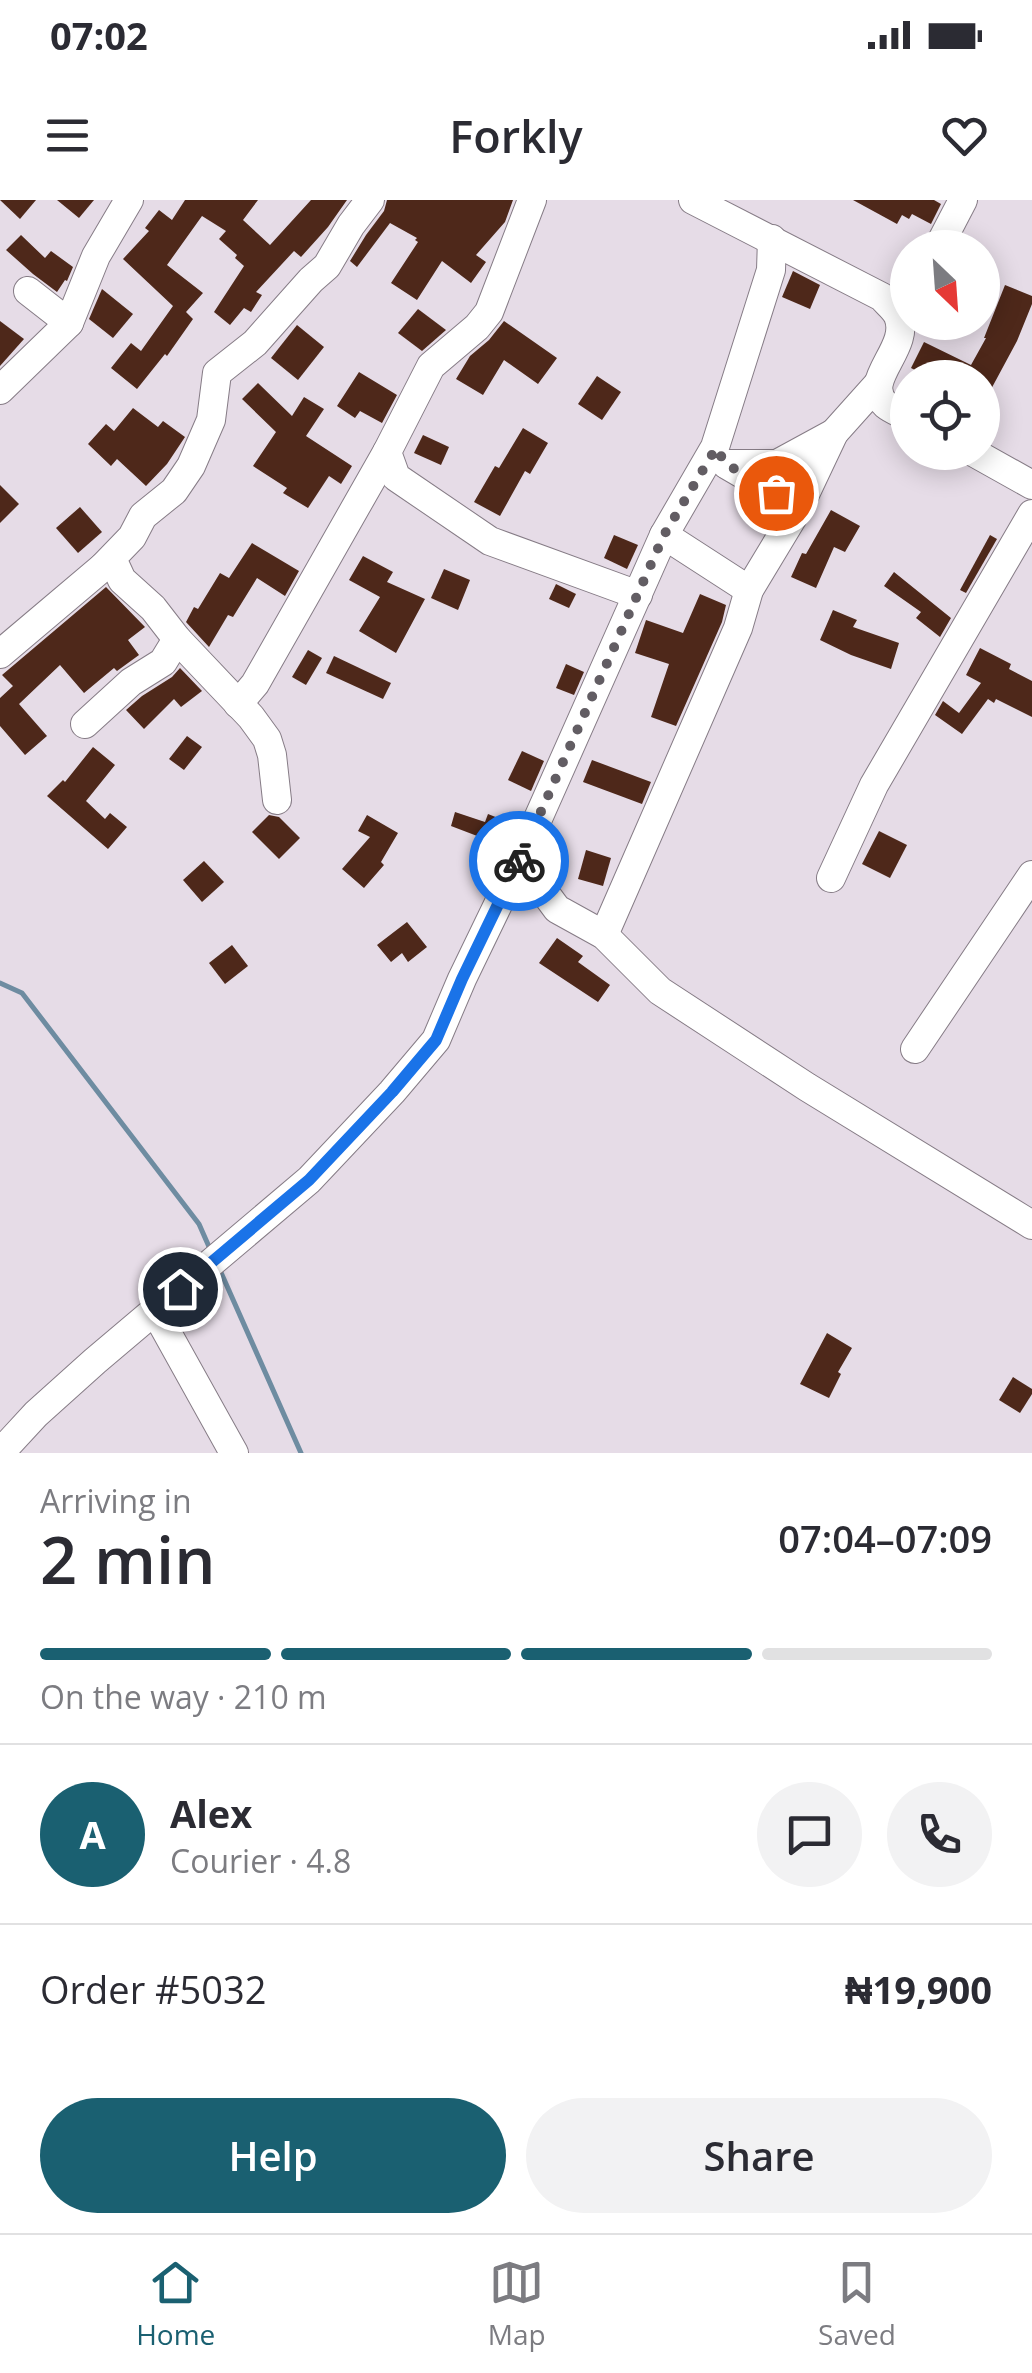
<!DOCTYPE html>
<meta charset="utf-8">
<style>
body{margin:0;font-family:"Open Sans",sans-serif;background:#f2f2f3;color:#2b2b33;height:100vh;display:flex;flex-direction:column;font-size:38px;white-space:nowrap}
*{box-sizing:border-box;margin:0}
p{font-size:32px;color:#7c7c81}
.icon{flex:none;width:55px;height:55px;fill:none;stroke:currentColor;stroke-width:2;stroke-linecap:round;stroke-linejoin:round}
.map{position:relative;height:1253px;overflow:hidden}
.drawer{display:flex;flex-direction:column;background:#fff;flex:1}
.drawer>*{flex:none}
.needle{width:65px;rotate:155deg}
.buttons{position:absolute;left:890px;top:30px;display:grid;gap:20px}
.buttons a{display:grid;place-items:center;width:110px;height:110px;border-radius:50%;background:#fff;box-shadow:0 5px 25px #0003;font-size:50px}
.pin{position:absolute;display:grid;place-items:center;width:85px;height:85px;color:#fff;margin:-42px;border:5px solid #fff;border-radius:50%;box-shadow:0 2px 10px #0007}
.courier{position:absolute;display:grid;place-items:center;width:100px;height:100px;margin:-50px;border:8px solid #1a73e8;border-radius:50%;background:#fff;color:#222;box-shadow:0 2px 12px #0007}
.summary em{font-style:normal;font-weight:600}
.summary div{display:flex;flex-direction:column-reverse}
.summary{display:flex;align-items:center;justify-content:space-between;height:170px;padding:0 40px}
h1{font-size:65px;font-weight:600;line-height:75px}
.bar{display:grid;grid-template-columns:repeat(4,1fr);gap:15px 10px;align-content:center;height:120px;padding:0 40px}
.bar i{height:12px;border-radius:8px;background:#e1e1e2}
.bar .active{background:#1a6071}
.bar p{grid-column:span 4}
.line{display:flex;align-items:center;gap:25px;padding:0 40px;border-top:2px solid #e1e1e2}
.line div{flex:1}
.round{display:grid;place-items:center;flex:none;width:105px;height:105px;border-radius:52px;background:#f2f2f3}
.action{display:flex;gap:20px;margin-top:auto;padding:20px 40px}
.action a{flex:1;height:115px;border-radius:60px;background:#1a6071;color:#fff;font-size:40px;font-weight:600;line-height:115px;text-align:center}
.action a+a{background:#f2f2f3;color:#2b2b33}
.status{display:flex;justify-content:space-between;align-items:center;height:70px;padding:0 50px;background:#fff;direction:ltr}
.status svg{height:28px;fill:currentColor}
header{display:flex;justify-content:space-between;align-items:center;height:130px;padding:0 40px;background:#fff;font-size:45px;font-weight:600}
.tabs{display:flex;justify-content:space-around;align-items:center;height:140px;border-top:2px solid #e1e1e2;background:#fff;font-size:28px;color:#7c7c81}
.tabs a{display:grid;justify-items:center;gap:5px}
.tabs .active{color:#1a6071}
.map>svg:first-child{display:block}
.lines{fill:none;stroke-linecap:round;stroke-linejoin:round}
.stream{stroke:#6e8ca1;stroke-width:5}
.building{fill:#4e281a}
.minor-casing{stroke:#867c86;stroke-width:30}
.minor{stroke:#fff;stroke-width:28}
.done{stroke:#625d63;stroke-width:10;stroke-dasharray:0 18}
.route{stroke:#1a73e8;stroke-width:12}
</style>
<div class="status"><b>07:02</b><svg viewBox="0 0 49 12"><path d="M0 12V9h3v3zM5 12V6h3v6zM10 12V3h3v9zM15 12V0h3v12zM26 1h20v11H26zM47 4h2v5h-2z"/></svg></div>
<header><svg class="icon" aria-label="menu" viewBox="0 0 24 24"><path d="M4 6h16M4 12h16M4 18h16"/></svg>Forkly<svg class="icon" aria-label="heart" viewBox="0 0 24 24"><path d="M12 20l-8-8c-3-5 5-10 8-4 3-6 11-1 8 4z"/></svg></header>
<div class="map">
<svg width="1032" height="1253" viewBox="0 0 1032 1253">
<rect width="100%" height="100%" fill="#e6dce7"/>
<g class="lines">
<g class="stream">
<path d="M0,783L22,793L199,1024L210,1049"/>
<path d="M219,1068L301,1253"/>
</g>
</g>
<g class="building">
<path d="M0,0H36L20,19Z"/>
<path d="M57,0H94L79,18Z"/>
<path d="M185,0H258L243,20L270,45L311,0H347L328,27L301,57L294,51L256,92L262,95L251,112L244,108L230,125L214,112L244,66L235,58L237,55L219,39L226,31L202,16L167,65L203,93L186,112L193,119L167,156L165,154L137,189L111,168L131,143L141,151L173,106L123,59L149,31L145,28L159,10L172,20Z"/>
<path d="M387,0H513L505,22L476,55L486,62L471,83L442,61L417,100L391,83L418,42L415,40L417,38L390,23L357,67L350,61L366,35L384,11Z"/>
<path d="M853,0H934L941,4L931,24L912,14L909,19L902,15L897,24Z"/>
<path d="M21,35L45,58L51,51L73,67L67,81L65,80L57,92L33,74L6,50Z"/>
<path d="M793,71L820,85L810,109L782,97Z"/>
<path d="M1005,85L1032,96V104L1017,141L982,206V178H931L911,168L924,142L971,165L986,138H984Z"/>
<path d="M102,89L133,114L113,138L89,119Z"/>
<path d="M418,109L446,130L422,151L398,133Z"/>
<path d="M0,121L24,139L0,166Z"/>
<path d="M504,121L557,158L538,184L504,160L483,195L456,179L470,156L489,140Z"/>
<path d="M297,125L324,147L298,180L271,158Z"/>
<path d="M359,172L397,195L382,223L360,211L355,218L337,206Z"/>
<path d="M597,176L621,192L602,220L578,204Z"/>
<path d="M258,183L292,216L304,197L324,209L306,236L352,266L341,284L329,276L308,308L283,293L287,288L253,266L276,232L242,199Z"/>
<path d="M133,208L158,227L163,221L185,237L167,264L146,286L117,259L111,266L88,244L106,224L114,231Z"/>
<path d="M523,228L548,243L530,274L525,271L500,316L474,302L495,266L499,268Z"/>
<path d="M423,235L449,247L441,265L414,253Z"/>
<path d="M0,285L19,304L0,323Z"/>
<path d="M80,307L102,332L78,353L56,328Z"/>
<path d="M831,310L860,326L845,352L834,347L816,388L791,377L802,353L806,354Z"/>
<path d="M614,335L638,345L627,369L604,358Z"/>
<path d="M990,335L997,339L966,393L960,390Z"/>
<path d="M252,343L299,371L285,396L257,378L233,417L228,415L209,447L186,422L194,407L198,409L220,373L229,378Z"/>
<path d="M363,356L393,372L387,382L425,399L396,453L359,431L380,397L349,380Z"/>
<path d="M444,369L470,380L458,410L431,398Z"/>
<path d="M894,372L951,418L940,437L916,418L921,412L884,386Z"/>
<path d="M556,384L576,394L569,408L549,399Z"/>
<path d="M106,387L145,427L128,440L139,455L117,471L114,468L84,493L60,465L19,504L47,536L25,555L0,526V498L13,486L2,475Z"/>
<path d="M700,394L726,405L722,422L676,526L651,517L669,464L635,453L646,420L683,433Z"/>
<path d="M833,410L857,420L853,427L899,443L891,469L851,455L820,440Z"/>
<path d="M980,448L1011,464L1009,469L1032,481V517L996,499L994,503L988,499L962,534L935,515L943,501L959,513L981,483L966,475Z"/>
<path d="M308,450L322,458L306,485L292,477Z"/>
<path d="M334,456L391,483L383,499L326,473Z"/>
<path d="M566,464L584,472L574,495L556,488Z"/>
<path d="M180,468L202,491L181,507L174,499L144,529L126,510L142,496L172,477Z"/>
<path d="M187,536L202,547L184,570L169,559Z"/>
<path d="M93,547L115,565L86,601L105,619L110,613L127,627L108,649L47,596L63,580L65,582Z"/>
<path d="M522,551L544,561L531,591L508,580Z"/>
<path d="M592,560L651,582L642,604L583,582Z"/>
<path d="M455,612L485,622L488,614L516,625L506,647L451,626Z"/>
<path d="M269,615L279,617L300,638L279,659L252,632Z"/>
<path d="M367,615L398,633L381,662L384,665L364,688L342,669L370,637L358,631Z"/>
<path d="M879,631L907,645L890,678L862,664Z"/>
<path d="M586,650L611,658L603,686L578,679Z"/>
<path d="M204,661L224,682L202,702L183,680Z"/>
<path d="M407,722L427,747L408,762L402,753L391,762L377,745Z"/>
<path d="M557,738L583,756L578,762L610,785L598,802L539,763Z"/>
<path d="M232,745L248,766L225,784L209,763Z"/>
<path d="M827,1133L852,1148L838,1172L841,1174L829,1198L800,1184Z"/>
<path d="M1013,1177L1032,1189V1194L1020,1213L999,1200Z"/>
</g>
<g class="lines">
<g class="minor-casing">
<g id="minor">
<path d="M532,0L489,112L477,127L431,166L387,252L396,277L490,341L638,395"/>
<path d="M693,0L882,97C887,103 895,109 898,116C912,148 859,181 886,205C892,210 901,213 908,217"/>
<path d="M938,48L963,0"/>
<path d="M28,91L69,123"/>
<path d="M0,190L69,123L96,56L129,0"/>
<path d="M973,252L1032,285"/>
<path d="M726,264H777L834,233"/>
<path d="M727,265L799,307"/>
<path d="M664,335L749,390"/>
<path d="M0,454L103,367"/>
<path d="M238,504L255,484L387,252"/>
<path d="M85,524L131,482L163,462L177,439"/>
<path d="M277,600L272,555L267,539L251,517L177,439L153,408L122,380L116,367H103L132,337L143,316L174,291L191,266L211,220L217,173L255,143L311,80L327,66L351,25L370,0"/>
<path d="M520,659L557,709L604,735L660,791L807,887L1032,1025"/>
<path d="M831,678L874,585L1032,314"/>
<path d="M604,735L738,428L749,390L799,307L834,233L877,185"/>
<path d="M915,849L1032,675"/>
<path d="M155,1111L234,1253"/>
<path d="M0,1253L36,1214L95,1161L309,980L392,892L436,840L462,779L520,659L664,335L715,247L771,70L772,39"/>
</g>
</g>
<use href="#minor" class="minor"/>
</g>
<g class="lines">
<path class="done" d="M519,661L664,335L716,248L726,264L776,293"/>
<path class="route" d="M180,1089L309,980L392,892L436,840L462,779L519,661"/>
</g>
</svg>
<div class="buttons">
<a><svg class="needle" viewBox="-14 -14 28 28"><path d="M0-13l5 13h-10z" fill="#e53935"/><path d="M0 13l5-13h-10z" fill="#7c7c81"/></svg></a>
<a><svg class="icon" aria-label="locate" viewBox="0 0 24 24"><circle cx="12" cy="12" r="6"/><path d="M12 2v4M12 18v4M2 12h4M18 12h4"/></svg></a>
</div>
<div class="pin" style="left:776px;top:293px;background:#ea580c"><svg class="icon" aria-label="bag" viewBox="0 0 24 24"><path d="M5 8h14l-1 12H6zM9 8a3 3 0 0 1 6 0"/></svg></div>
<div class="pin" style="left:180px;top:1089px;background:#1f2937"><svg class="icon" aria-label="home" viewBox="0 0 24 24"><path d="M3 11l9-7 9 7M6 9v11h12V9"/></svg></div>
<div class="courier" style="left:519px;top:661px"><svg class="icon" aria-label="bike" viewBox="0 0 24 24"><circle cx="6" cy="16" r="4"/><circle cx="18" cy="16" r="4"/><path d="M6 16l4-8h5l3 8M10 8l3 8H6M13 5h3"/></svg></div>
</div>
<section class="drawer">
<div class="summary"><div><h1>2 min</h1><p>Arriving in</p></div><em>07:04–07:09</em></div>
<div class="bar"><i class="active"></i><i class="active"></i><i class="active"></i><i></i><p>On the way · 210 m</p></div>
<div class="line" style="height:180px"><b class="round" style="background:#1a6071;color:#fff">A</b><div><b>Alex</b><p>Courier · 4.8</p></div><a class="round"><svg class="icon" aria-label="chat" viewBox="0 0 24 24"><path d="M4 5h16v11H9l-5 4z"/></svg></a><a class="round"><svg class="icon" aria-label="phone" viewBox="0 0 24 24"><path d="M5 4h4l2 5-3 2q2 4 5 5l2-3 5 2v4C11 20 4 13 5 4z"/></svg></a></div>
<div class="line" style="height:130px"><div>Order #5032</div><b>₦19,900</b></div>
<div class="action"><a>Help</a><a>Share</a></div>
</section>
<nav class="tabs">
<a class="active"><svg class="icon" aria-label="home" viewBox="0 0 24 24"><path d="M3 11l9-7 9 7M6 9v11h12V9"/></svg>Home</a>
<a><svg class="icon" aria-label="map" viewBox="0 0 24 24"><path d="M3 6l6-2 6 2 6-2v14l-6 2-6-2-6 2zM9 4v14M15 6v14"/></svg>Map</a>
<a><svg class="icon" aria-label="saved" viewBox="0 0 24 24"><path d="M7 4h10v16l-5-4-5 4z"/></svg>Saved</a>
</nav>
